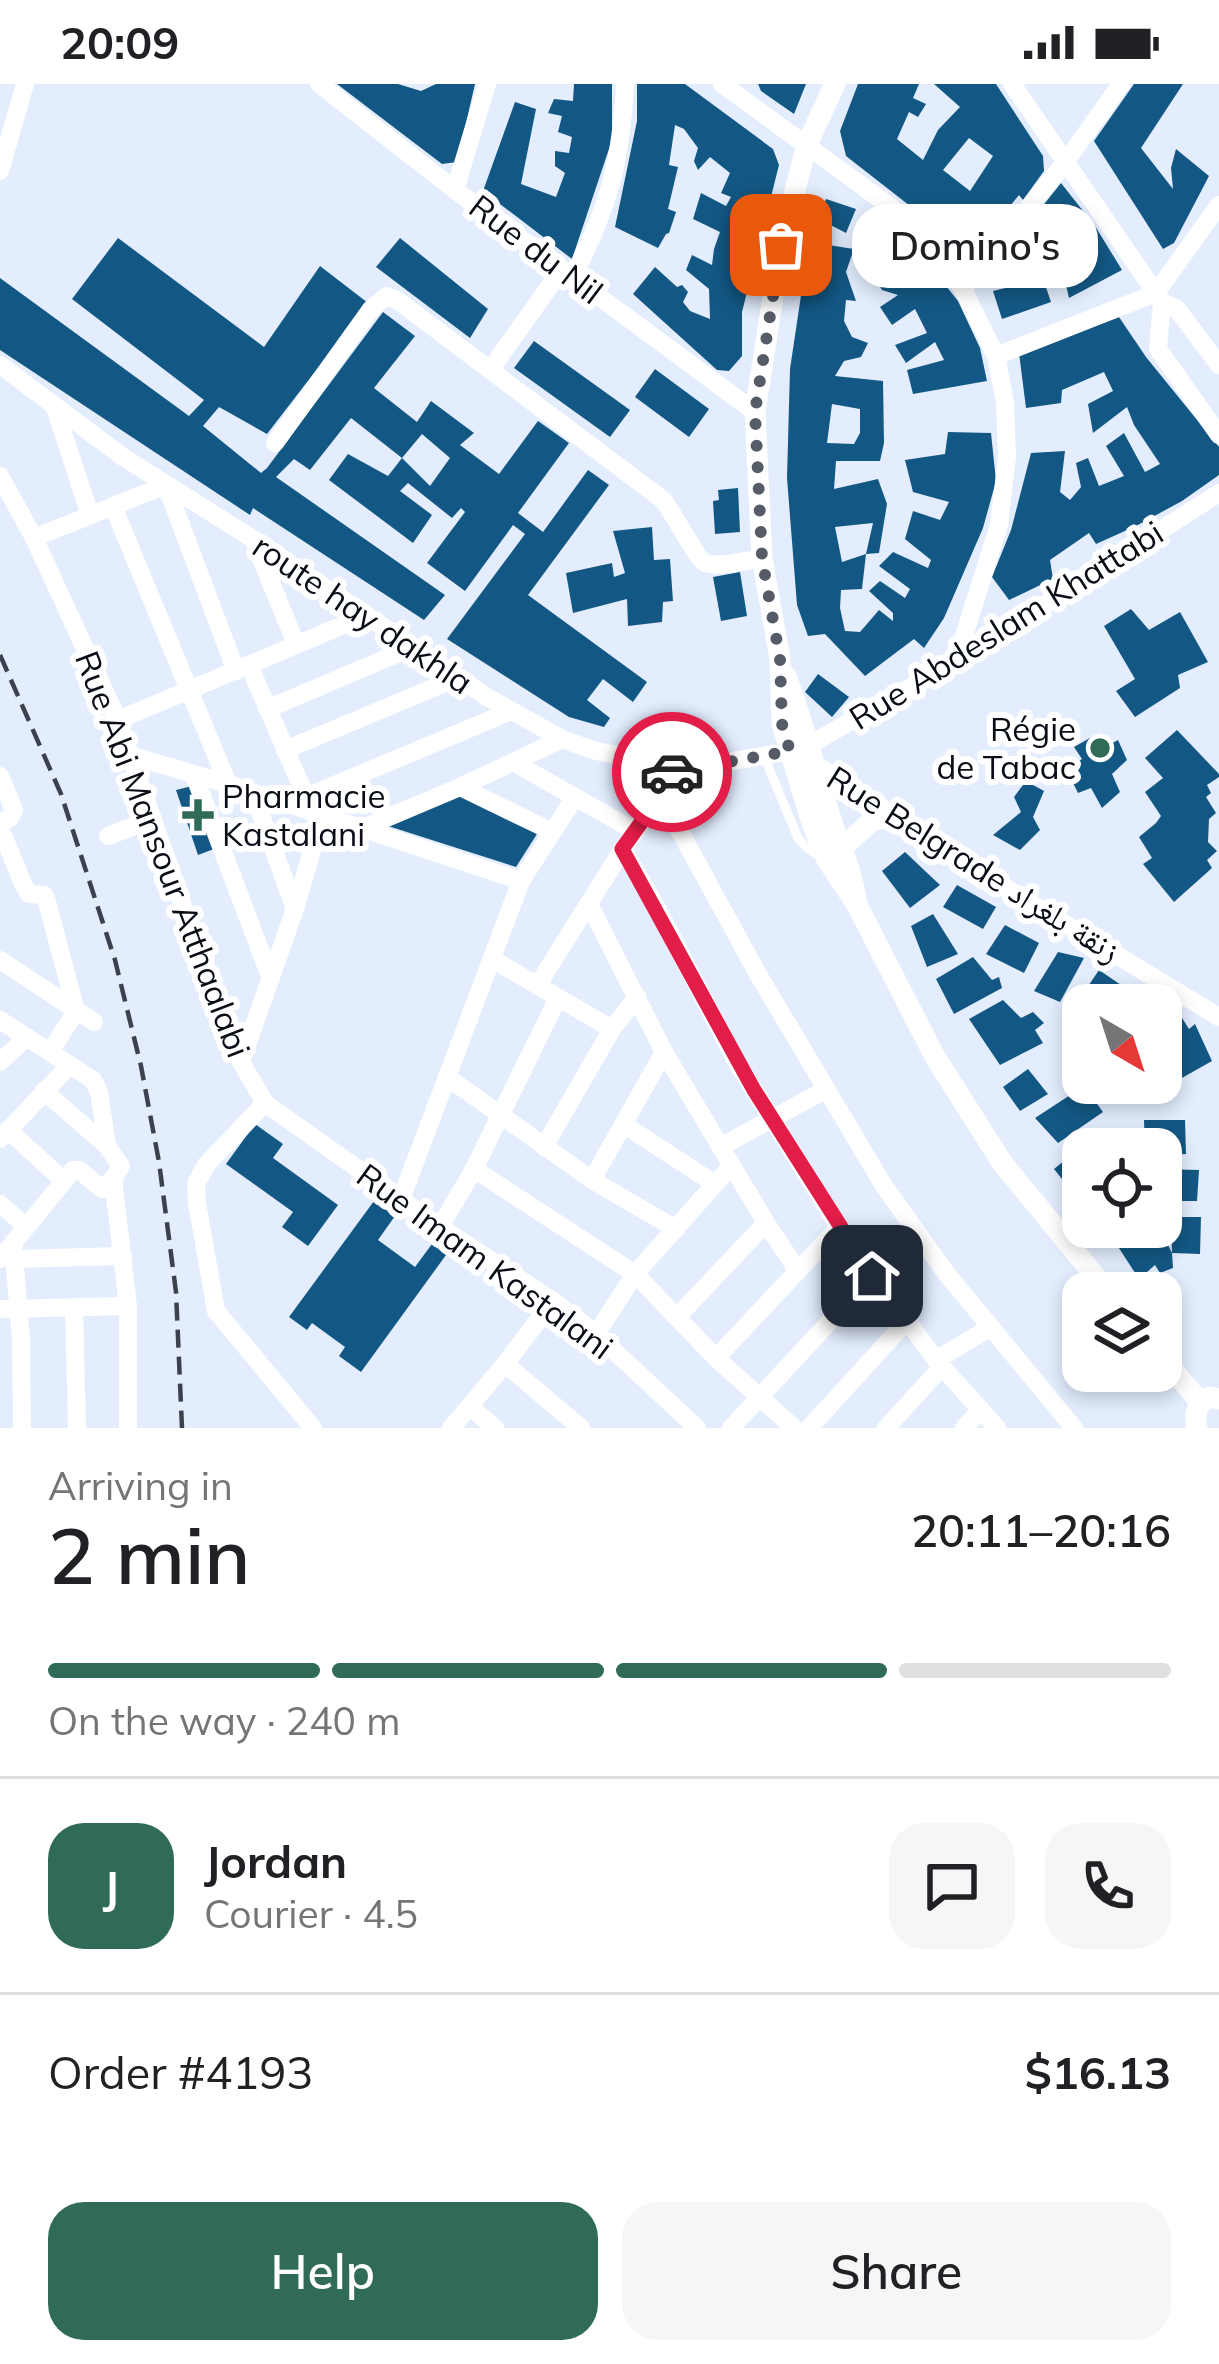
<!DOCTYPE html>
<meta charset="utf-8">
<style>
body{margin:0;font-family:Mulish,"Noto Naskh Arabic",sans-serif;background:#f6f6f6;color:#202124;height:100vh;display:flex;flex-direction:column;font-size:45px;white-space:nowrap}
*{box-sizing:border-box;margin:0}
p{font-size:39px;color:#757577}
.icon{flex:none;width:66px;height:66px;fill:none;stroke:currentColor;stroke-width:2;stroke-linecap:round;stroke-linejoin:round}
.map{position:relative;height:1344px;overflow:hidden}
.drawer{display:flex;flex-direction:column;background:#fff;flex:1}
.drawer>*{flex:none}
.needle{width:78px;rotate:141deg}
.tools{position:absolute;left:1062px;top:900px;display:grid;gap:24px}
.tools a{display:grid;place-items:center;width:120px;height:120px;border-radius:24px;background:#fff;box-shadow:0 6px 18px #0003;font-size:60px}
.pin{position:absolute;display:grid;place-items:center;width:102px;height:102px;color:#fff;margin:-51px;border-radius:24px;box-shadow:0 6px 18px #0006}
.courier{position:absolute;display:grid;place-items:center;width:120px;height:120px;margin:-60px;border:9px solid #e11d48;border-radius:50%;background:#fff;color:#222;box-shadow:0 3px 15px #0007}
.bubble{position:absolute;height:84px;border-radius:36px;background:#fff;box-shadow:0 6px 18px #0003;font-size:39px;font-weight:600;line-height:84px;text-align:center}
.head em{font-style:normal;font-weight:600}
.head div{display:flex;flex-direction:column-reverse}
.head{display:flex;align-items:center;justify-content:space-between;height:204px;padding:0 48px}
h1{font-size:78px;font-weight:600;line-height:90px}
.bar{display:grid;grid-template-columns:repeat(4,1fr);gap:18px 12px;align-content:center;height:144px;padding:0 48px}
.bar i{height:15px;border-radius:9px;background:#e0e0e0}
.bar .active{background:#306b55}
.bar p{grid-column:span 4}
.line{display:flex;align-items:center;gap:30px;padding:0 48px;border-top:3px solid #e0e0e0}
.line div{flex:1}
.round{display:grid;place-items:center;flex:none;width:126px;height:126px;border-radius:36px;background:#f6f6f6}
.cta{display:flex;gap:24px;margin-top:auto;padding:24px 48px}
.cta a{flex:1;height:138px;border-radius:36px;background:#306b55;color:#fff;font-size:48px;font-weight:600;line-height:138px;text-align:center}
.cta a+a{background:#f6f6f6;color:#202124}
.status{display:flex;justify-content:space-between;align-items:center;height:84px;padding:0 60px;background:#fff;direction:ltr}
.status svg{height:33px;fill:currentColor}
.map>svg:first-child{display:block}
.building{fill:#135884;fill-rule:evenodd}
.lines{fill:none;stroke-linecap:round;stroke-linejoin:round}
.service{stroke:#fff;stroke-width:9}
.minor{stroke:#fff;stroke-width:18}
.tertiary{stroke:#fff;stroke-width:21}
.rail{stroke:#3c424d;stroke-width:4.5;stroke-dasharray:18 9;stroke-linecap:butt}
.done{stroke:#555b67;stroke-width:12;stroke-dasharray:0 21.6}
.route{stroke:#e11d48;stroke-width:15}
.poi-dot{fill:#306b55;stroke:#fff;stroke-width:4.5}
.labels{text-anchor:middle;stroke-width:12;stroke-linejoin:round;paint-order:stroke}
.street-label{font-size:33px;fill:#080d16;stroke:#fff}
.poi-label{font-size:33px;fill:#080d16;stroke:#fff;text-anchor:end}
</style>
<div class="status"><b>20:09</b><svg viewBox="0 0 49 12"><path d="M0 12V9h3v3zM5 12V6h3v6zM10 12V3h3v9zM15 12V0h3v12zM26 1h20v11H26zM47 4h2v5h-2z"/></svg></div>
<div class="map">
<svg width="1219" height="1344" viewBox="0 0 1219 1344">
<rect width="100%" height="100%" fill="#e3edfe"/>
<g class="building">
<path d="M337,0H398L421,7L436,0H475L457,78L442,80Z"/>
<path d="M574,0H612V56L572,175L483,107L515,18L536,25L521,100L556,113L565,89L555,82V67L569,69L572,53L558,48L562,32L548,29L554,15L573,17Z"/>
<path d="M637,0H685L773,65L779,81L742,228V272L729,287L717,286L633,210L655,183L677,203L682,201L688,208L683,218L690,227L710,235L709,205L686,186L692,171L712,181L714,165L720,148L693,135L701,109L726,122L731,113L721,109L730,89L710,73L698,86L694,77L698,64L684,45L675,41L669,81L678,83L668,125L676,128L669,149L666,150L658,164L615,143L637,37Z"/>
<path d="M758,0H806L794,30L761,7Z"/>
<path d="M858,0H919L913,14L926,20L918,33L909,28L897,55L923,76L938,46L960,23L934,0H996L1043,72L1044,87L1023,116L1019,111L974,166L966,171L954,164L928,136L846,72L840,47ZM969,54L993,72L970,107L943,86Z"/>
<path d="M1134,0H1183L1141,64L1173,105L1171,84L1176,65L1209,92L1174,159L1163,165L1094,57Z"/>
<path d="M1061,99L1095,142L1122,186L1069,214L1065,197L1048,173L1021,149Z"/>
<path d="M826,115L856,125L846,149L817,134Z"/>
<path d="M880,135L923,173L958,217L980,264L987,297L913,310L907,286L944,276L935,258L906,279L895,261L927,249L915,225L892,241L880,223L898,211L882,206L867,181L878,174L858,161Z"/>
<path d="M118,154L264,263L320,182L368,219L267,350L219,323L203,342L261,389L267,384L383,228L415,252L374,304L417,338L431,317L474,349L460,361L499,390L538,337L569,359L518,429L543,448L588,386L609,401L528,511L647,598L633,618L603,595L587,616L610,634L604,643L569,633L447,555L525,450L513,441L465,507L427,479L465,428L461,424L452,434L408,399L400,407L432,431L413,459L329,396L348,370L388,392L402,374L351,334L310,386L294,375L276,393L445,511L424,536L253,424L250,431L0,266V194L189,332L204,316L72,215ZM422,350L450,374L430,402L402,374Z"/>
<path d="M400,154L488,225L470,254L376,183Z"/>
<path d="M809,158L854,165L846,188L856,217L846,216L844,237L852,253L868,259L861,273L844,277L835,292L883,297L884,359L880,377H836L834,405L878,395L887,420L879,469L866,470L862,505L841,506L840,524L845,547L860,548L879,526L893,537V529L869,507L880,497L905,514L910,505L879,482L893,468L928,484L931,476L905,455L913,427L940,436L949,418L913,408L905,376L945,370L948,348L991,349L996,397L983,444L944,534L924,564L914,555L865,592L825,550L808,552L797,521L787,394L790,285ZM832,320L860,325V349L854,360L827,359ZM873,439L866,470L842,478L835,443Z"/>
<path d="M1021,159L1036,174L1051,218L1002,235L993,207L1022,200L1000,179Z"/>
<path d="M1119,233L1146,273L1219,363V391L1182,417L1136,442L1096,460L1089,449L1050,476L1053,495L1009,516L992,493L1011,446L1031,369L1065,367L1060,408L1070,416L1081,403L1076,379L1088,374L1099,402L1124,392L1106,362L1124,349L1145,388L1160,380L1134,341L1127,323L1093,349L1088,320L1113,307L1104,288L1062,306L1061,319L1026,324L1019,269Z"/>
<path d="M534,257L630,326L610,353L514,284Z"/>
<path d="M655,285L709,325L689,353L635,313Z"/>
<path d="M738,404L740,448L715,450L713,417L719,416L718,406Z"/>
<path d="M652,443L654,476L670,475L673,517L663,518L662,538L628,542L627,515L573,529L566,489L612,479L614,493L625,489L613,447Z"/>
<path d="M740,488L747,532L721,537L713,493Z"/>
<path d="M1131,525L1149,546L1180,528L1208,578L1178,591L1180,604L1135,633L1116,607L1135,595L1104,542Z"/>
<path d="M818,590L849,613L832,633L805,608Z"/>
<path d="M1177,646L1219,690V693L1207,701L1211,709L1206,713L1216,729L1209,735L1208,758L1217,767L1207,776L1212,784L1174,818L1143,780L1152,774L1139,753L1156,739L1161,732L1145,708L1163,694L1145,674Z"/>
<path d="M1097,650L1105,663L1118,656L1127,676L1112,690L1120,708L1102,724L1091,704L1078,709L1066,685L1082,675L1074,663Z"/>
<path d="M1026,697L1044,707L1033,733L1040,746L1020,766L993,751L1021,728L1014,713Z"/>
<path d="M192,702L214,765L198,771L176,706Z"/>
<path d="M460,703L537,750L516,783L388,742Z"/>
<path d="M905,768L940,801L910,824L882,787Z"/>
<path d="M957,801L996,823L983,845L943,823Z"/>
<path d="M933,830L958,870L927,883L911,842Z"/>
<path d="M1005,841L1039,859L1024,889L986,870Z"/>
<path d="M1058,868L1084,874L1060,918L1034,907Z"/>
<path d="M973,873L992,896L999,893L1002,904L954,930L936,895Z"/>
<path d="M1099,886L1121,901L1110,921H1083V934L1072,926Z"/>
<path d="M1003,916L1021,934L1033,928L1044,939L1035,946L1043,959L1000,981L969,935Z"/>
<path d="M1179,929L1189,945L1195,940L1212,977L1164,1004L1161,999V939Z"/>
<path d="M1028,985L1048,1010L1020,1027L1003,1003Z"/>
<path d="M1084,1002L1103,1028L1058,1059L1035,1034Z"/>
<path d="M1144,1036H1185L1186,1070L1161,1071V1065H1145Z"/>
<path d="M255,1040L283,1060L273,1074L338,1121L308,1162L282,1143L293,1128L226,1080Z"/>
<path d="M1097,1050L1107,1065H1083V1102L1074,1110L1054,1085Z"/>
<path d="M1161,1085L1199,1086L1197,1117H1161Z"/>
<path d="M374,1117L395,1132L378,1156L415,1183L432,1160L446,1171L361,1288L339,1272L345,1263L312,1239L307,1246L289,1233Z"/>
<path d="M1171,1133H1201L1200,1170L1172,1169Z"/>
<path d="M1136,1143H1159L1172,1169L1173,1184L1160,1189L1155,1181L1139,1195L1115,1158Z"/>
</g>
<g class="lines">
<path class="service" d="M763,670L798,754L806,763L820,773"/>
<g class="minor">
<path d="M319,0L455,106L755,328"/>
<path d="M722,0L891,123L937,169L963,205L996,272L1005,318L1007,373L999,441L956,577"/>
<path d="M1012,0L1162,218L1177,225L1219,281"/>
<path d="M0,87L25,0"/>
<path d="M455,106L487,0"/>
<path d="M573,192C609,123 621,78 625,0"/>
<path d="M963,205L1066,77L1121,0"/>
<path d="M1162,218L1158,265L1219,351"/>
<path d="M996,272L1156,209L1219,121"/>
<path d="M0,281L123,373L253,455L487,613L562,655L596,667L675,681L716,680L790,667L811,660L956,577L1219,409"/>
<path d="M490,286L562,185"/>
<path d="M54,321L90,431"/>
<path d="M275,359L371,225L387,212L397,216L663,416C672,427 698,476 705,479C717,484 749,476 762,474"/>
<path d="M0,392L34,454L118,636L205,885L241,978L265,1019L440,1143L553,1217L596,1250L697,1344"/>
<path d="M166,401L236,587"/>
<path d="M113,422L228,700"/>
<path d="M34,454L166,401"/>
<path d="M253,455L296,560"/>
<path d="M249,581L306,713"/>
<path d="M267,625L413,563"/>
<path d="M118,636L367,531"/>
<path d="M285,666L457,594"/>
<path d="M129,671L228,700L521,797"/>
<path d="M811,677L958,775L1219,933"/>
<path d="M513,678L635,747"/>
<path d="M194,691L271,895"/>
<path d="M0,692L14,726L10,734L0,739"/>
<path d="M460,703L551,747"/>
<path d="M253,709L294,822"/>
<path d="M660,711L759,892L884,1102L946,1189L1074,1344"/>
<path d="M294,721L306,713L511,627"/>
<path d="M0,744L24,802L29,810L44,811L46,814L76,927L50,968"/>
<path d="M363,744L460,703L562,655"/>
<path d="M108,752L153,735"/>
<path d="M623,765L659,828L736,977L839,1143L936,1276L997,1344"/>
<path d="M590,822L664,968L766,1139L798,1187"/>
<path d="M492,875L612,945"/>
<path d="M0,876L94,938"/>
<path d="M537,902L623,765L660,711L675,681"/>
<path d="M0,936L93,996L99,1008L107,1062"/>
<path d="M0,978L26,954"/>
<path d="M241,978L295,825L322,732"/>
<path d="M447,993L592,1096L676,1145"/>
<path d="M265,1019L206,1081L196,1100L197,1119L216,1227L313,1344"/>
<path d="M623,1040L715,1100"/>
<path d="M8,1046L64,1097"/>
<path d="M0,1055L70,981"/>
<path d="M544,1063L612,945L637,913"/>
<path d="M720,1063L825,1006"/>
<path d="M474,1085L635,1190L716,1274L794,1344"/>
<path d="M113,1095L128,1222V1344"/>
<path d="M592,1096L664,968"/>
<path d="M401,1115L521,797L575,713"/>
<path d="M0,1120L26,1142"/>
<path d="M440,1143L474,1085L558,914"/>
<path d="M13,1159L21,1255L22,1344"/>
<path d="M0,1175L73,1086H79L102,1105L113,1095L121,1082L107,1062L44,1007"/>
<path d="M15,1175L123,1172"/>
<path d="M863,1179L913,1144"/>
<path d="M74,1224L77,1344"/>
<path d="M0,1225L128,1222"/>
<path d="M677,1233L766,1139"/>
<path d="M596,1250L635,1190L731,1082"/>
<path d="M716,1274L839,1143"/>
<path d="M936,1276L991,1243"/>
<path d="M505,1280L581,1344"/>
<path d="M470,1323L495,1344"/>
<path d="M451,1344L505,1280L553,1217"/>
<path d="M731,1344L872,1192"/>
<path d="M809,1344L906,1238"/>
<path d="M886,1344L942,1283"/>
<path d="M964,1344L981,1326"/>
</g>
<g class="tertiary">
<path d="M835,0L807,60L781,161L755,328L762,474L780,575L782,640L811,736L827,776L857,821L935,973L1003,1080L1109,1209"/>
<path d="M786,592C803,637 814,683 829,729C839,761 852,785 857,820"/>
<path d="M842,764L872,737L893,730"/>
<path d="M1161,1272L1201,1319"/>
<path d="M1197,1344C1194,1330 1196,1320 1209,1313L1219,1315"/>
</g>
<path class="rail" d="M0,571L61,710L115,876L141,982L159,1078L176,1208L182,1344"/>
</g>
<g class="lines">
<path class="done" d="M672,688L675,681L716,680L790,667L782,640L780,575L762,474L755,328L781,161"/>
<path class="route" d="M672,688L661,711L622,765L754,1006L872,1192"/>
</g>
<g class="poi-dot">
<circle cx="1100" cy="664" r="12"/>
<path d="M192 713h12v12h12v12h-12v12h-12v-12h-12v-12h12z"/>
</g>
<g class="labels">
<g class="street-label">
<text transform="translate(536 165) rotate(37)" y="12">Rue du Nil</text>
<text transform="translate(363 530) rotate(34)" y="12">route hay dakhla</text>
<text transform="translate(1006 541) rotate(-32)" y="12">Rue Abdeslam Khattabi</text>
<text transform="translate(163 770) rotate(69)" y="12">Rue Abi Mansour Atthaalabi</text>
<text transform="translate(974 780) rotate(32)" y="12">Rue Belgrade زنقة بلغراد</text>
<text transform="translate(485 1177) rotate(36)" y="12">Rue Imam Kastalani</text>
</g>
<g class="poi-label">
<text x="1076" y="657">Régie<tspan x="1076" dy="38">de Tabac</tspan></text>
<text x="222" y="724" text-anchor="start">Pharmacie<tspan x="222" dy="38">Kastalani</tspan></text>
</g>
</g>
</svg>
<div class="tools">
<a><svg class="needle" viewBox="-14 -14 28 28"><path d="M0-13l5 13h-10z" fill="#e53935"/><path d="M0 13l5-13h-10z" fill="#757577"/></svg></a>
<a><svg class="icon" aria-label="locate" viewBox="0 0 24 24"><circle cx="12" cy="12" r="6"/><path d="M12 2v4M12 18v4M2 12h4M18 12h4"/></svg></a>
<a><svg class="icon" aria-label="layers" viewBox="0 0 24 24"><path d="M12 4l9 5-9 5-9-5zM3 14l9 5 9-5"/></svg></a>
</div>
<div class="pin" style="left:781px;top:161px;background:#ea580c"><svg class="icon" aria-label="bag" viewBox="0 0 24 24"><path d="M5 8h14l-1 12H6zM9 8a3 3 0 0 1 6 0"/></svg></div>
<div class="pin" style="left:872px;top:1192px;background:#1f2937"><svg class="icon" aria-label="home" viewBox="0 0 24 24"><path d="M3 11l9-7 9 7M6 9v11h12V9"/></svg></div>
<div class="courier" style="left:672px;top:688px"><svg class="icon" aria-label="car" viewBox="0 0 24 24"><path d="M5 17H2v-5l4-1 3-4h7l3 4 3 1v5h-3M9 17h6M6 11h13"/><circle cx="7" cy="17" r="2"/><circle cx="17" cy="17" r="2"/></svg></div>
<div class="bubble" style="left:852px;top:120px;width:246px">Domino's</div>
</div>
<section class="drawer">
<div class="head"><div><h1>2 min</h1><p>Arriving in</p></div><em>20:11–20:16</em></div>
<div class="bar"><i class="active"></i><i class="active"></i><i class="active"></i><i></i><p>On the way · 240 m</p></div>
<div class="line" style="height:216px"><b class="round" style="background:#306b55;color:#fff">J</b><div><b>Jordan</b><p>Courier · 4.5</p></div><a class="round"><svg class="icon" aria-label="chat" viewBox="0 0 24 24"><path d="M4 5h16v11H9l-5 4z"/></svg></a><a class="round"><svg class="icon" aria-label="phone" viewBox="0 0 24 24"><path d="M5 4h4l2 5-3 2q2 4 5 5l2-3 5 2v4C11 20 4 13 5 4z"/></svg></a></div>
<div class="line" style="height:156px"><div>Order #4193</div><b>$16.13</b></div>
<div class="cta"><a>Help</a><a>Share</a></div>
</section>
